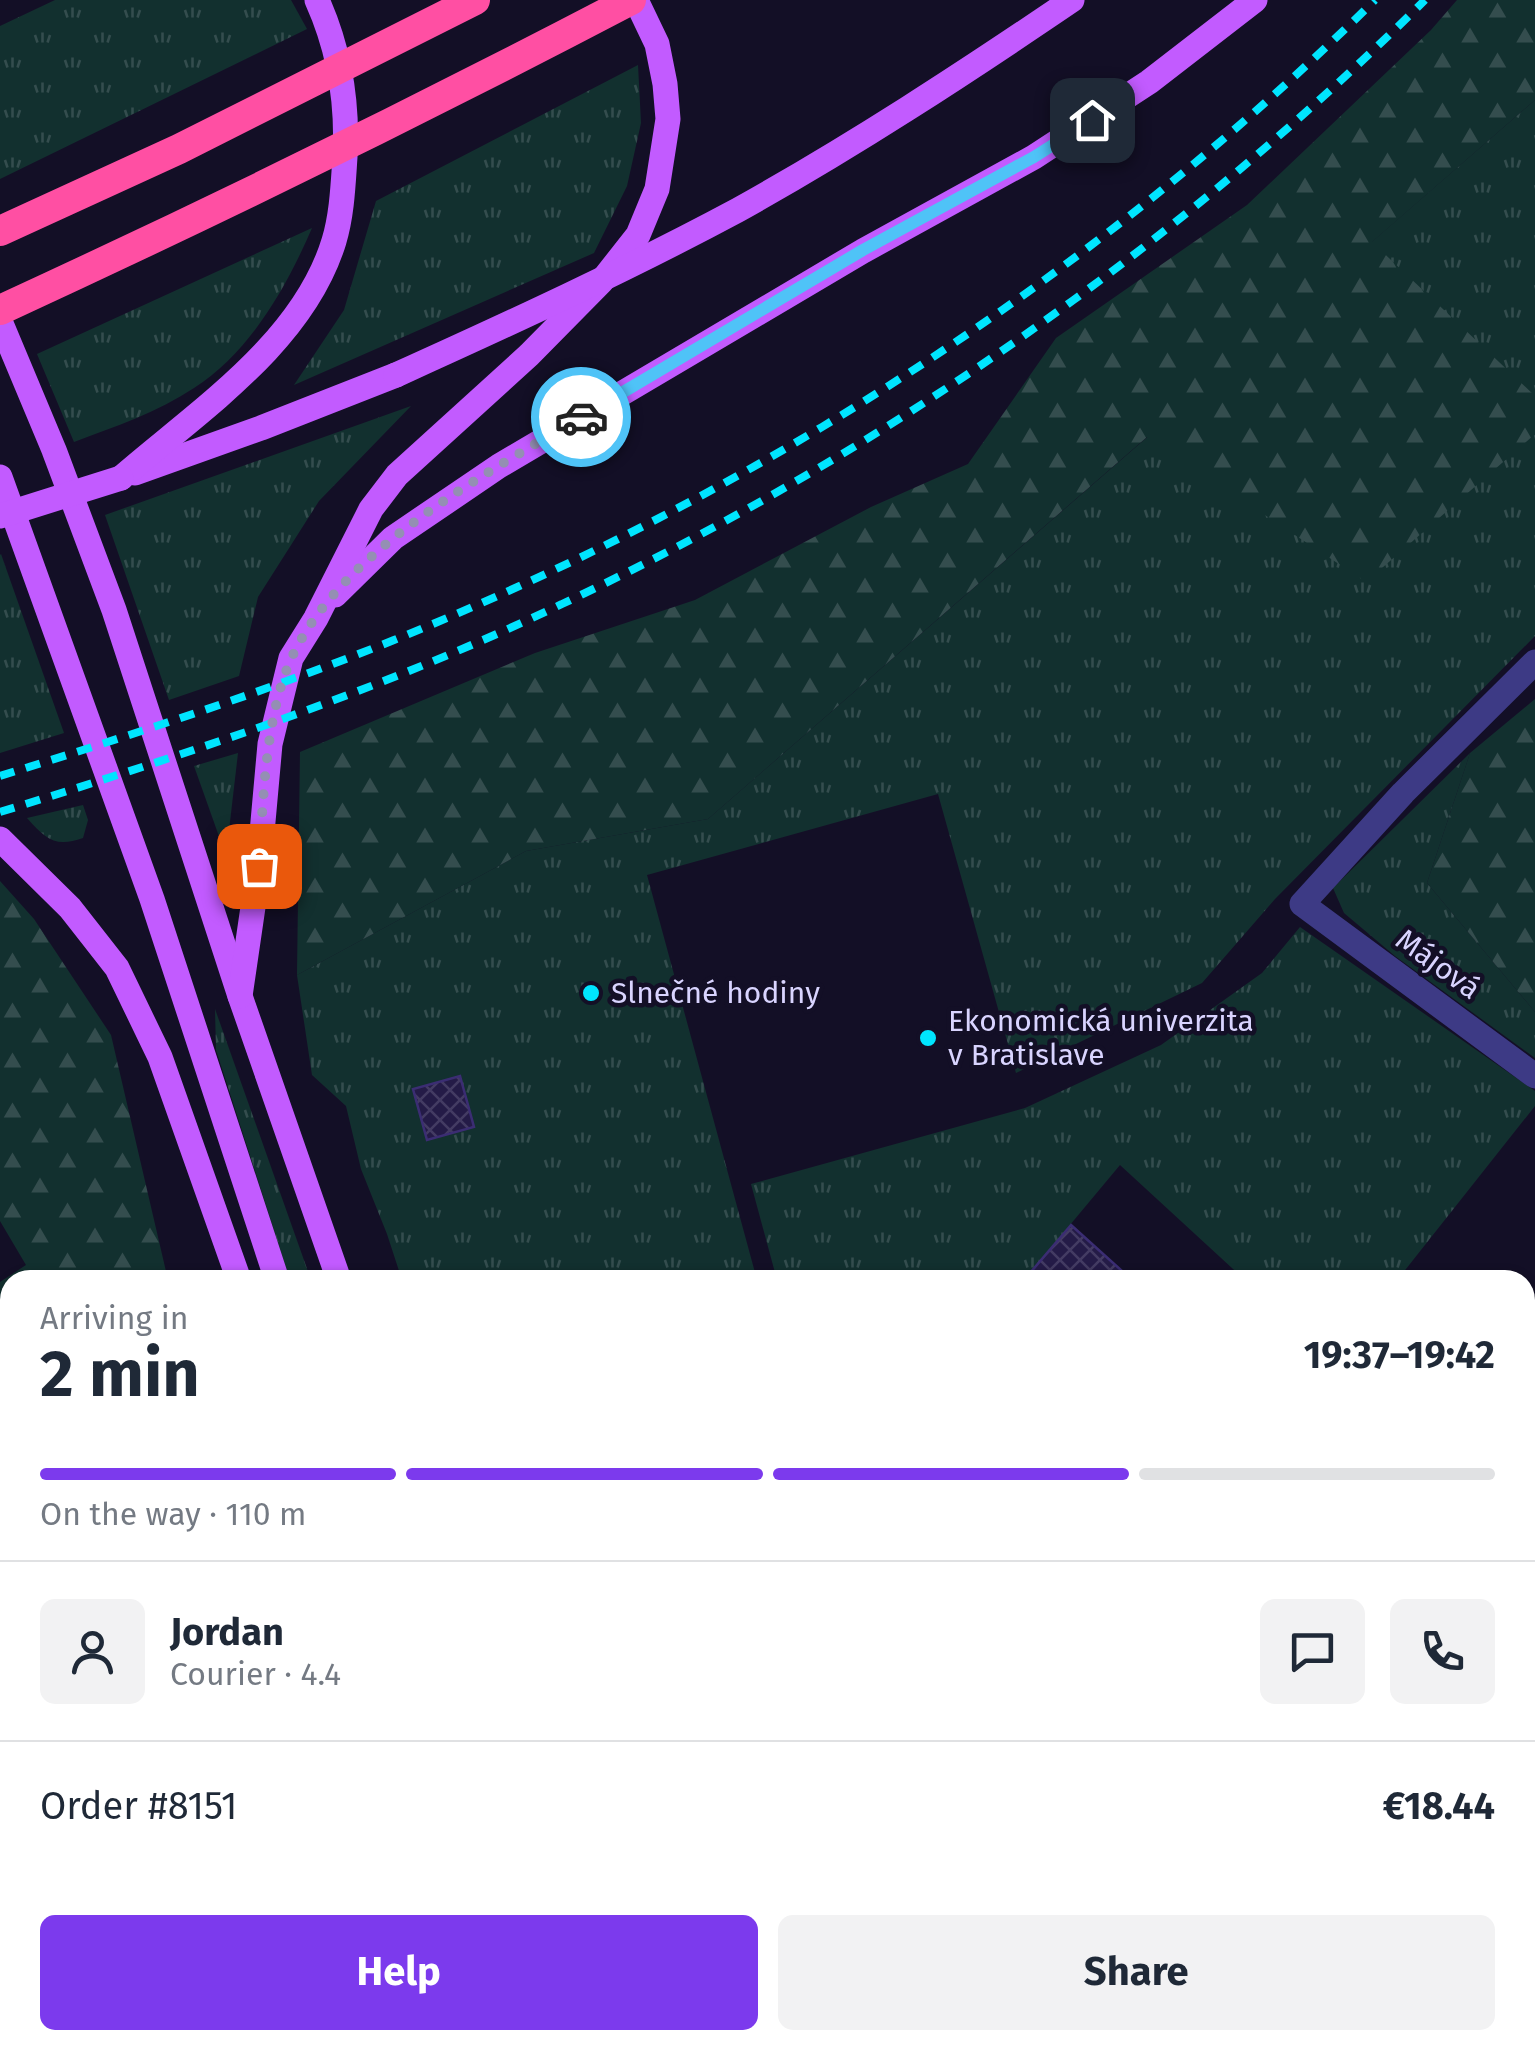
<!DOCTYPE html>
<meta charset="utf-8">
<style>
body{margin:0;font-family:"Fira Sans",sans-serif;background:#f2f2f3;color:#1f2937;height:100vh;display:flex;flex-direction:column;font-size:38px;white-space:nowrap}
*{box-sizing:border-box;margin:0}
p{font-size:32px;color:#747a83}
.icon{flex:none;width:55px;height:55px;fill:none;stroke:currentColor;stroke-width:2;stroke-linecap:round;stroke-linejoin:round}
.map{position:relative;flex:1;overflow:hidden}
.panel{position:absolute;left:0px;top:1270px;width:1535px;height:780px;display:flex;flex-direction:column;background:#fff;border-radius:30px 30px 0 0;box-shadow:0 2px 8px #0004}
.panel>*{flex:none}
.pin{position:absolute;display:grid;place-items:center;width:85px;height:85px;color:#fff;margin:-42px;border-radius:20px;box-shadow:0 5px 15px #0006}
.courier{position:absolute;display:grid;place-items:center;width:100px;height:100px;margin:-50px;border:8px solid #4fc3f7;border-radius:50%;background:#fff;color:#222;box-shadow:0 2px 12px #0007}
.overview em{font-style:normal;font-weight:700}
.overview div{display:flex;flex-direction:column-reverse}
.overview{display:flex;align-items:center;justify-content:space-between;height:170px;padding:0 40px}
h1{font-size:65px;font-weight:700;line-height:75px}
.bar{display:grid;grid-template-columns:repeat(4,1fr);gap:15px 10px;align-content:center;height:120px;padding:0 40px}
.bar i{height:12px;border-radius:8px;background:#e0e1e3}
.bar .on{background:#7c3aed}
.bar p{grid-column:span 4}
.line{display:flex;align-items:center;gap:25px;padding:0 40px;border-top:2px solid #e0e1e3}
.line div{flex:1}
.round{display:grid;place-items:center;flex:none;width:105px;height:105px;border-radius:15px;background:#f2f2f3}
.action{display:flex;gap:20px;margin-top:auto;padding:20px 40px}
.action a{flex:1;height:115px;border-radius:15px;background:#7c3aed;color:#fff;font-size:40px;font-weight:700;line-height:115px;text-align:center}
.action a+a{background:#f2f2f3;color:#1f2937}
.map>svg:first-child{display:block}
.grass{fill:url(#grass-tufts)}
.forest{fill:url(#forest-firs)}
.building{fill:url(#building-cross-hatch);stroke:#3b2d73;stroke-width:2.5}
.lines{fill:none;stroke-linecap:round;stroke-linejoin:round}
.lane{stroke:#3d3a85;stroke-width:18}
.street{stroke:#3d3a85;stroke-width:25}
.primary{stroke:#c25bff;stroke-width:25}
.rail{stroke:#00e5ff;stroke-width:8;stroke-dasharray:15 12;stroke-linecap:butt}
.primary-bridge{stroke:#c25bff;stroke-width:25}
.highway-bridge{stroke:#ff4fa3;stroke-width:30}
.done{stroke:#948fb3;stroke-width:10;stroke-dasharray:0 18}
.route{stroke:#4fc3f7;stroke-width:12}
.poi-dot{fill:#00e5ff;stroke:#130f26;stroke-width:4}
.labels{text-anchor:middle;stroke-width:9;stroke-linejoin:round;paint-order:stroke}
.street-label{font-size:30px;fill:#d9d4ff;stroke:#130f26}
.poi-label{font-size:30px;fill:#d9d4ff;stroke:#130f26;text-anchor:start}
</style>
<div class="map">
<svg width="1535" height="2050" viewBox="0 0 1535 2050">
<defs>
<pattern id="grass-tufts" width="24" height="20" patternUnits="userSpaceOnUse" patternTransform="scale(2.5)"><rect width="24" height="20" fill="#12302f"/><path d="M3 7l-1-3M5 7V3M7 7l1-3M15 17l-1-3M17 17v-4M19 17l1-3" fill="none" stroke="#344d4e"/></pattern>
<pattern id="forest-firs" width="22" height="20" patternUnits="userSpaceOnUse" patternTransform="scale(2.5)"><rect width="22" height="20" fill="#12302f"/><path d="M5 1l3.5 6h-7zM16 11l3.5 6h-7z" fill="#344d4e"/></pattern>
<pattern id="building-cross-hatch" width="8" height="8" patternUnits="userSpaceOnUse" patternTransform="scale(2.5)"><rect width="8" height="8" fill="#241b47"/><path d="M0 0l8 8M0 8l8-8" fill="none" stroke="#433b63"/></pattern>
</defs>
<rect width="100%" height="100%" fill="#130f26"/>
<g class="grass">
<path d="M55,0H291L307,29L0,179V26Z"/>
<path d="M638,65L641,123L627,186L594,253L294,385L344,310L376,201Z"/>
<path d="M1535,100V636L1275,899L1202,983L1016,1073L938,794L647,875L757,1280H402L387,1234L361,1169L346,1106L312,1075L297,975L526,851L708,819Z"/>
<path d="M312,228C286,288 250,352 194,388C158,412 114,427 74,442L37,354Z"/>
<path d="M411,406L319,501L258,597L239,676L169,700L105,515Z"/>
<path d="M1,554L64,733L0,753V555Z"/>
<path d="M238,753L226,856L194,766Z"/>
<path d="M1470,753L1427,883L1535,1012V1058L1395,956L1344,913L1333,888Z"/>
<path d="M83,805L88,820L83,838C55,848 46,839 27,818Z"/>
<path d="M1300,927L1535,1091V1106L1402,1274L1408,1280H1245L1120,1165L1024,1280H777L751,1184L1025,1108L1161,1045L1262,973Z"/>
<path d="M215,1009L311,1280H290L216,1050Z"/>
<path d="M1525,1395L1535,1405V1538L1525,1535Z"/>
<path d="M0,1485L10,1498V1682L0,1674Z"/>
<path d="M1525,1998L1535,2007V2050H1388L1378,2040H1525Z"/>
<path d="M31,2040H181L182,2050H21Z"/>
<path d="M223,2040H349L347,2050H226Z"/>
<path d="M384,2040H576V2050H383Z"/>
<path d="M761,2040H1332L1343,2050H767Z"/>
</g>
<g class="forest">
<path d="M1457,0H1535V100L1372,242L1535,396V434L1366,582L1147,437L708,819L526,851L297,975L300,752L535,653L695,600L871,507L968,464L1056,338L1247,205L1431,30Z"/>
<path d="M1535,699V1012L1427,883L1470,753Z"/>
<path d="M0,881L34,919L111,1035L168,1280H10V1443L0,1430V1282L26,1265L0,1221Z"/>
</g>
<g class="building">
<path d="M460,1076L474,1127L427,1140L413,1089Z"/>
<path d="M1071,1225L1132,1280H1024Z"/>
<path d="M1525,1645L1535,1654V2007L1525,1998Z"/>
<path d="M0,1872L10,1880V1913L0,1905Z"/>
</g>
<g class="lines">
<g class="lane">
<path d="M0,1480L10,1492"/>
<path d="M204,2040L208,2050"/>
</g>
<g class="street">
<path d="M1535,662L1403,793L1302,904L1535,1076"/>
<path d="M5,2050L13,2040"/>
</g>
<g class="primary">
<path d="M0,321L54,450L114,610L240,996L339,1280"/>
<path d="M135,473L261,428L396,375"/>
<path d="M0,477L152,899L277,1280"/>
<path d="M121,478C198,411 303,343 334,241C342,214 343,186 345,157C348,102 340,51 317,0"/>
<path d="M335,595L393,538L499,466L863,251L1034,157L1149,82L1255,0"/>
<path d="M0,839L70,908L117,968L160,1057L239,1280"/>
<path d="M240,996L259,866L270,744L291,658L316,618L371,509L397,475L529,355L601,282L638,235L657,189L668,119L665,84L657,44L636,0"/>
<path d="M532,2040L538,2050"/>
<path d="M705,2040L711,2050"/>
<path d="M365,2050L366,2040"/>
<path d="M587,2050L590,2040"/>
</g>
<g class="rail">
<path d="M0,776C132,735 265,692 394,640C758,493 1096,275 1375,0"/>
<path d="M0,812C191,753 382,690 562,604C882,453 1174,249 1425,0"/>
</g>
<g class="primary-bridge">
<path d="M396,375C511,323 626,270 738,210C853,146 963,74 1072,0"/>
<path d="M0,516L121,478"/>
</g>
<g class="highway-bridge">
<path d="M0,231L179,149L475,0"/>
<path d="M0,310C213,212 423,109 631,0"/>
</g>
</g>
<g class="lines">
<path class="done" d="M259,866C263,803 265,715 292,657C342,550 484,475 581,417"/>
<path class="route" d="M581,417L863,250L1034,157L1092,120"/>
</g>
<g class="poi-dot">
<circle cx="591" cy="993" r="10"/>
<circle cx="928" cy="1038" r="10"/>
</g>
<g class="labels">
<g class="street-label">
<text transform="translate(1438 964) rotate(36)" y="10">Májová</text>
</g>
<g class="poi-label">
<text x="611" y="1003">Slnečné hodiny</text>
<text x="948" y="1031">Ekonomická univerzita<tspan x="948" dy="34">v Bratislave</tspan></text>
</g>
</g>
</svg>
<div class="pin" style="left:259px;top:866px;background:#ea580c"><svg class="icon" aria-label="bag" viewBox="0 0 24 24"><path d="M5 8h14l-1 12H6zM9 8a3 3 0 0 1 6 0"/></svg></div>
<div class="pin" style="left:1092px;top:120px;background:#1f2937"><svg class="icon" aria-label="home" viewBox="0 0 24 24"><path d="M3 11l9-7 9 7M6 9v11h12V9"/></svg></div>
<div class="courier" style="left:581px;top:417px"><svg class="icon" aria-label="car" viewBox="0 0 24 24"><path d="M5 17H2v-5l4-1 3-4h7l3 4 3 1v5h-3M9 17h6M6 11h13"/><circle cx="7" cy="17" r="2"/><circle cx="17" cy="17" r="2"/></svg></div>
<section class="panel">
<div class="overview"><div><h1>2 min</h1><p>Arriving in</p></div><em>19:37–19:42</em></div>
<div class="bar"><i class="on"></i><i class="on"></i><i class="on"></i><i></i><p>On the way · 110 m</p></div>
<div class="line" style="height:180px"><a class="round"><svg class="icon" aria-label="person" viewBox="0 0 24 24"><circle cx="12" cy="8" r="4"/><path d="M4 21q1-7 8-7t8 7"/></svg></a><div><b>Jordan</b><p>Courier · 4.4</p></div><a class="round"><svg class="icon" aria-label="chat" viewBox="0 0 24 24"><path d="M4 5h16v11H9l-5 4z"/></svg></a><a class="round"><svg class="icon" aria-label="phone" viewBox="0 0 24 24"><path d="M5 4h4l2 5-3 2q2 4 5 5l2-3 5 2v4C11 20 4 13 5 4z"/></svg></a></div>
<div class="line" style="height:130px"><div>Order #8151</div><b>€18.44</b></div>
<div class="action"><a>Help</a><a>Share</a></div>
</section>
</div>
